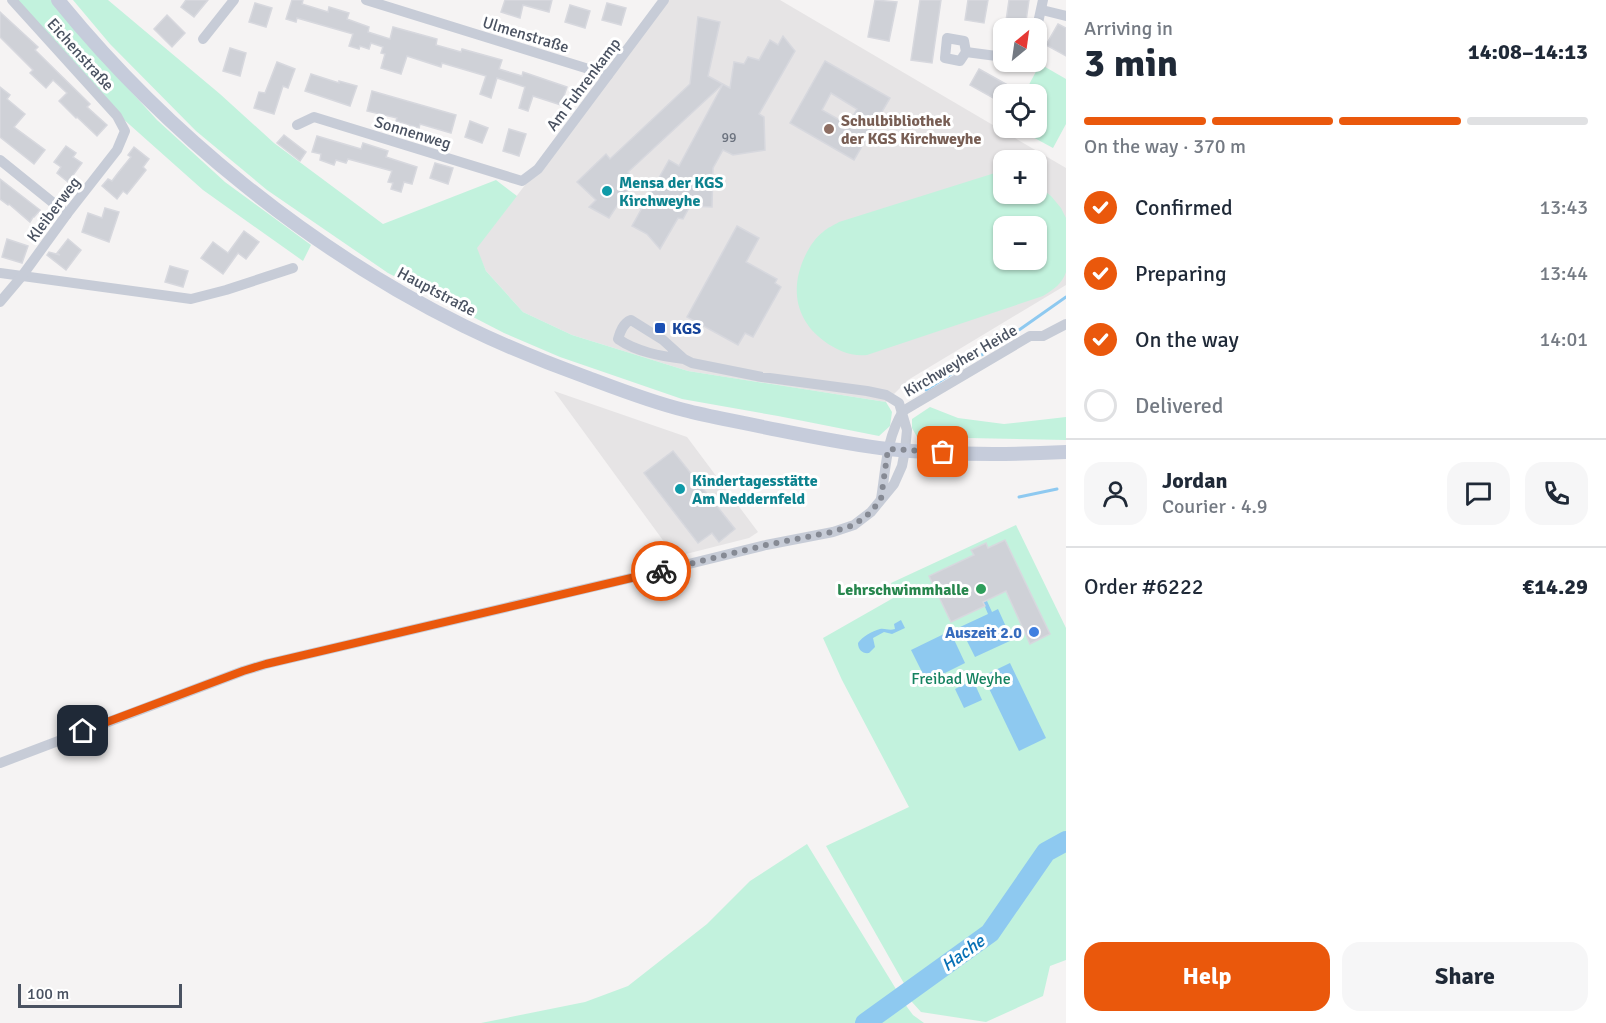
<!DOCTYPE html>
<meta charset="utf-8">
<style>
body{margin:0;font-family:Signika,sans-serif;background:#f6f6f7;color:#1f2937;height:100vh;display:flex;flex-direction:column;font-size:22px;white-space:nowrap}
*{box-sizing:border-box;margin:0}
p{font-size:20px;color:#747a83}
.icon{flex:none;width:33px;height:33px;fill:none;stroke:currentColor;stroke-width:2;stroke-linecap:round;stroke-linejoin:round}
.map{position:relative;flex:1;overflow:hidden}
.panel{display:flex;flex-direction:column;background:#fff;width:540px}
.panel>*{flex:none}
.needle{width:39px;rotate:29deg}
.buttons{position:absolute;left:993px;top:18px;display:grid;gap:12px}
.buttons a{display:grid;place-items:center;width:54px;height:54px;border-radius:12px;background:#fff;box-shadow:0 2px 4px #0004;font-size:30px}
.scale{position:absolute;left:18px;bottom:15px;width:164px;box-sizing:border-box;padding-left:6px;border:3px solid #4a5261;border-top:0;font-size:16px;line-height:21px;white-space:nowrap;color:#4a5261;-webkit-text-stroke:4px #fff;paint-order:stroke}
.pin{position:absolute;display:grid;place-items:center;width:51px;height:51px;color:#fff;margin:-26px;border-radius:12px;box-shadow:0 3px 9px #0006}
.courier{position:absolute;display:grid;place-items:center;width:60px;height:60px;margin:-30px;border:4px solid #ea580c;border-radius:50%;background:#fff;color:#222;box-shadow:0 2px 8px #0007}
.headline em{font-style:normal;font-weight:800}
.headline div{display:flex;flex-direction:column-reverse}
.headline{display:flex;align-items:center;justify-content:space-between;height:102px;padding:0 18px}
h1{font-size:39px;font-weight:800;line-height:45px}
.bar{display:grid;grid-template-columns:repeat(4,1fr);gap:9px 6px;align-content:center;height:72px;padding:0 18px}
.bar i{height:8px;border-radius:4px;background:#e0e1e3}
.bar .current{background:#ea580c}
.bar p{grid-column:span 4}
.line{display:flex;align-items:center;gap:15px;padding:0 18px;border-top:2px solid #e0e1e3}
.line div{flex:1}
.round{display:grid;place-items:center;flex:none;width:63px;height:63px;border-radius:18px;background:#f6f6f7}
ol{padding:0 18px;list-style:none}
li{display:flex;align-items:center;gap:18px;height:66px}
li p{margin-inline-start:auto}
li .icon{padding:6px;border-radius:50%;background:#ea580c;color:#fff;stroke-width:4}
li:last-child{color:#747a83}
li i{width:33px;height:33px;border:3px solid #e0e1e3;border-radius:50%}
.primary-button{display:flex;gap:12px;margin-top:auto;padding:12px 18px}
.primary-button a{flex:1;height:69px;border-radius:18px;background:#ea580c;color:#fff;font-size:24px;font-weight:800;line-height:69px;text-align:center}
.primary-button a+a{background:#f6f6f7;color:#1f2937}
main{display:flex;flex:1;min-height:0}
.map>svg:first-child{display:block}
.education{fill:#e6e4e5;fill-rule:evenodd}
.green{fill:#c2f2dd;fill-rule:evenodd}
.water{fill:#8ec9f0}
.lines{fill:none;stroke-linecap:round;stroke-linejoin:round}
.stream{stroke:#8ec9f0;stroke-width:3}
.river{stroke:#8ec9f0;stroke-width:20}
.building{fill:#cfd1d7;stroke:#d7d8de;stroke-width:1.5;fill-rule:evenodd}
.street{stroke:#c7ccd7;stroke-width:10}
.secondary{stroke:#c6ccdb;stroke-width:14}
.done{stroke:#868a94;stroke-width:6;stroke-dasharray:0 10.8}
.route{stroke:#ea580c;stroke-width:8}
.education-dot{fill:#8d6e63;stroke:#fff;stroke-width:2}
.culture-dot{fill:#0f9aa8;stroke:#fff;stroke-width:2}
.transit-dot{fill:#1a4fb4;stroke:#fff;stroke-width:2}
.leisure-dot{fill:#2e9e5b;stroke:#fff;stroke-width:2}
.shop-dot{fill:#3f7fe0;stroke:#fff;stroke-width:2}
.labels{text-anchor:middle;stroke-width:6;stroke-linejoin:round;paint-order:stroke}
.number-label{font-size:14px;fill:#6b727e}
.street-label{font-size:16px;fill:#4a5261;stroke:#fff}
.education-label{font-size:16px;font-weight:bold;fill:#785e54;stroke:#fff;text-anchor:start}
.culture-label{font-size:16px;font-weight:bold;fill:#0d838f;stroke:#fff;text-anchor:start}
.transit-label{font-size:16px;font-weight:bold;fill:#164399;stroke:#fff;text-anchor:start}
.leisure-label{font-size:16px;font-weight:bold;fill:#27864d;stroke:#fff;text-anchor:end}
.shop-label{font-size:16px;font-weight:bold;fill:#366cbe;stroke:#fff;text-anchor:end}
.park-label{font-size:16px;fill:#158260;stroke:#fff}
.water-label{font-size:18px;font-style:italic;fill:#0871b6;stroke:#fff}
</style>
<main>
<div class="map">
<svg width="1066" height="1023" viewBox="0 0 1066 1023">
<rect width="100%" height="100%" fill="#f5f3f3"/>
<g class="education">
<path d="M669,0H780L1066,168V285L908,380L886,402L688,371L572,335L523,312L486,271L476,248ZM1004,160H1036V194H1004ZM1004,226H1036V260H1004Z"/>
<path d="M554,391L687,437L758,532L749,538L678,556L677,553L673,554Z"/>
</g>
<g class="green">
<path d="M15,0H51L83,39L157,120L225,182L311,245L303,261L203,190L121,117Z"/>
<path d="M73,0H108L220,94L274,143L383,224L496,180L517,196L477,248L486,271L523,312L572,335L688,371L886,402L892,412L890,426L879,436L778,416L682,399L560,357L504,333L388,273L267,190L196,131L110,44Z"/>
<path d="M1040,64L1066,79V124L1053,148L1016,128H1036V94H1024Z"/>
<path d="M998,172H1003L1004,194H1036L1037,185L1051,196L1061,208L1066,218V272C1062,284 1054,289 1043,296L867,355C852,357 836,350 824,341C794,319 790,286 806,254C810,246 816,237 823,232C827,228 834,225 839,222ZM1004,226H1036V260H1004Z"/>
<path d="M930,407L958,418L1004,424L1066,417V440L917,437L912,428V419Z"/>
<path d="M1016,525L1066,628V960L1050,966L1043,996L986,1022L921,1012L912,1002L906,987L826,846L909,807L842,680L823,638L895,597L891,583Z"/>
<path d="M807,844L907,1007L913,1015L924,1023H481L585,1002L628,986L707,924L750,881Z"/>
</g>
<g class="water">
<path d="M987,601L992,612L998,609L1012,640L975,657L960,627L988,614L983,602Z"/>
<path d="M901,620L905,628L892,634L884,632L873,638L875,647L869,653C863,654 858,650 858,643C862,637 872,631 880,629C885,628 889,631 895,629L894,624Z"/>
<path d="M950,631L965,663L927,682L911,650Z"/>
<path d="M1010,663L1046,738L1019,751L983,676Z"/>
<path d="M973,680L982,700L964,708L955,689Z"/>
</g>
<g class="lines">
<g class="stream">
<path d="M926,390L1002,342L1066,297"/>
<path d="M1019,497L1057,489"/>
</g>
<path class="river" d="M865,1023L990,933L1046,852L1066,841"/>
</g>
<g class="building">
<path d="M186,0H208L194,17L181,7Z"/>
<path d="M292,0H303L302,4L328,12L329,7L349,13L347,19L369,27L368,32L390,39L393,27L437,39L436,45L461,52L462,49L502,60L499,69L522,76L523,72L567,87L561,105L533,96L528,111L519,108L525,87L497,78L491,98L480,94L486,76L442,63L441,67L407,56L401,74L381,68L385,54L381,53L383,47L371,43L369,49L360,46L359,49L349,46L353,34L297,18L296,22L286,19Z"/>
<path d="M505,0H552L549,12L523,5L520,18L501,12Z"/>
<path d="M875,0L897,2L889,41L868,37Z"/>
<path d="M920,0H941L932,63L911,60Z"/>
<path d="M968,0H988L984,23L965,20Z"/>
<path d="M1009,0H1029L1025,28H1005Z"/>
<path d="M255,3L272,8L266,27L249,22Z"/>
<path d="M607,3L626,8L621,25L602,20Z"/>
<path d="M570,5L590,11L585,28L565,22Z"/>
<path d="M0,12L38,47L35,50L90,104L87,107L107,125L97,136L77,117L76,118L59,101L67,93L53,80L46,88L30,73L33,70L0,37Z"/>
<path d="M167,15L185,33L172,47L154,29Z"/>
<path d="M698,17L720,22L708,76L730,88L734,62L744,64L748,57L759,60L770,40L778,45L783,36L795,51L759,114L764,117L765,150L733,155L723,150L713,168L712,207L690,206L683,219L678,218L660,249L647,234L632,226L669,160L679,166L723,84L628,172L634,180L609,218L589,207L596,200L577,182L606,154L610,159L690,84Z"/>
<path d="M1058,24L1066,28V56L1046,45Z"/>
<path d="M230,48L246,53L240,76L223,71Z"/>
<path d="M825,61L890,98L854,160L790,123ZM831,93L857,109L848,125L822,110Z"/>
<path d="M277,62L295,69L288,88L283,86L274,114L254,108L259,92L265,93Z"/>
<path d="M979,69L1013,88L1009,94H1004V104L970,85Z"/>
<path d="M311,74L339,83V81L357,86L350,106L305,91Z"/>
<path d="M0,87L10,95L7,99L25,114L14,127L45,150L34,164L0,137Z"/>
<path d="M372,91L456,115L451,133L420,124L419,128L396,121L397,118L367,111Z"/>
<path d="M470,121L488,128L482,143L465,137Z"/>
<path d="M509,129L526,134L519,156L503,151Z"/>
<path d="M284,135L306,152L300,161L277,143Z"/>
<path d="M317,136L361,149L363,143L388,151L386,157L417,167L412,184L404,182L401,192L391,189L393,183L388,182L392,171L348,159L346,163L336,160L334,165L320,160L321,154L312,152Z"/>
<path d="M66,146L76,153L73,157L82,163L68,182L57,173L61,167L54,162Z"/>
<path d="M134,147L149,159L143,167L146,170L127,194L123,191L117,199L102,186L108,179L112,181L118,173L131,157L128,155Z"/>
<path d="M435,163L453,168L448,184L430,178Z"/>
<path d="M0,179L40,210L34,217H33L30,222L9,204L8,205L0,199Z"/>
<path d="M105,208L119,212L109,242L82,232L88,213L102,218Z"/>
<path d="M737,226L759,238L746,262L777,279L775,283L781,287L753,337L745,333L738,345L687,317Z"/>
<path d="M244,231L259,242L246,259L238,253L223,274L201,258L213,242L228,253Z"/>
<path d="M7,239L28,246L22,263L2,257Z"/>
<path d="M68,239L81,250L66,270L47,255L49,252L60,255L57,253Z"/>
<path d="M170,266L188,271L183,287L165,282Z"/>
<path d="M673,451L735,529L719,542L712,533L698,543L644,473Z"/>
<path d="M1005,540L1050,634L1030,644L1006,591L983,602L985,606L951,622L929,576L974,555L971,550L986,543L988,548Z"/>
</g>
<g class="lines">
<g class="street">
<path d="M366,0L608,75"/>
<path d="M1042,10L1066,16"/>
<path d="M1036,32L1043,0"/>
<path d="M947,38L964,41L966,52L960,61L945,58Z"/>
<path d="M203,39L234,0"/>
<path d="M966,52L1004,57"/>
<path d="M297,125L314,117L522,181L538,169L664,0"/>
<path d="M0,160L67,214"/>
<path d="M0,273L191,299L226,290L293,268"/>
<path d="M0,302L22,276L67,214L117,150L125,131L117,116L12,0"/>
<path d="M881,499C886,468 886,439 903,411L1030,336H1043L1066,324"/>
<path d="M0,763L243,671L266,664L648,574L766,545L833,532L854,525L871,512L894,484L902,466L905,450L907,430L899,403L886,395L867,391L762,377L692,363L684,359L663,340L631,320C623,323 620,332 618,339C637,352 660,356 684,359"/>
</g>
<path class="secondary" d="M58,0C166,133 310,250 464,326C503,345 544,362 586,377C618,389 651,402 684,410C710,417 737,421 763,427C804,435 846,444 888,449C947,455 1007,455 1066,452"/>
</g>
<g class="lines">
<path class="done" d="M661,571L766,545L832,532L854,525L871,512L881,499L888,449L943,452"/>
<path class="route" d="M83,731L243,671L266,664L661,571"/>
</g>
<circle class="education-dot" cx="829" cy="129" r="6"/>
<g class="culture-dot">
<circle cx="607" cy="191" r="6"/>
<circle cx="680" cy="489" r="6"/>
</g>
<rect class="transit-dot" x="654" y="322" width="12" height="12" rx="3"/>
<circle class="leisure-dot" cx="981" cy="589" r="6"/>
<circle class="shop-dot" cx="1034" cy="632" r="6"/>
<g class="labels">
<g class="number-label">
<text x="729" y="142">99</text>
</g>
<g class="street-label">
<text transform="translate(526 34) rotate(17)" y="6">Ulmenstraße</text>
<text transform="translate(81 54) rotate(48)" y="6">Eichenstraße</text>
<text transform="translate(583 84) rotate(-53)" y="6">Am Fuhrenkamp</text>
<text transform="translate(413 132) rotate(17)" y="6">Sonnenweg</text>
<text transform="translate(53 209) rotate(-53)" y="6">Kleiberweg</text>
<text transform="translate(437 291) rotate(28)" y="6">Hauptstraße</text>
<text transform="translate(960 360) rotate(-30)" y="6">Kirchweyher Heide</text>
</g>
<g class="education-label">
<text x="841" y="126">Schulbibliothek<tspan x="841" dy="18">der KGS Kirchweyhe</tspan></text>
</g>
<g class="culture-label">
<text x="619" y="188">Mensa der KGS<tspan x="619" dy="18">Kirchweyhe</tspan></text>
<text x="692" y="486">Kindertagesstätte<tspan x="692" dy="18">Am Neddernfeld</tspan></text>
</g>
<g class="transit-label">
<text x="672" y="334">KGS</text>
</g>
<g class="leisure-label">
<text x="969" y="595">Lehrschwimmhalle</text>
</g>
<g class="shop-label">
<text x="1022" y="638">Auszeit 2.0</text>
</g>
<g class="park-label">
<text x="961" y="684">Freibad Weyhe</text>
</g>
<g class="water-label">
<text transform="translate(963 953) rotate(-36)" y="6">Hache</text>
</g>
</g>
</svg>
<div class="buttons">
<a><svg class="needle" viewBox="-14 -14 28 28"><path d="M0-13l5 13h-10z" fill="#e53935"/><path d="M0 13l5-13h-10z" fill="#747a83"/></svg></a>
<a><svg class="icon" aria-label="locate" viewBox="0 0 24 24"><circle cx="12" cy="12" r="6"/><path d="M12 2v4M12 18v4M2 12h4M18 12h4"/></svg></a>
<a>+</a>
<a>−</a>
</div>
<div class="scale">100 m</div>
<div class="pin" style="left:943px;top:452px;background:#ea580c"><svg class="icon" aria-label="bag" viewBox="0 0 24 24"><path d="M5 8h14l-1 12H6zM9 8a3 3 0 0 1 6 0"/></svg></div>
<div class="pin" style="left:83px;top:731px;background:#1f2937"><svg class="icon" aria-label="home" viewBox="0 0 24 24"><path d="M3 11l9-7 9 7M6 9v11h12V9"/></svg></div>
<div class="courier" style="left:661px;top:571px"><svg class="icon" aria-label="bike" viewBox="0 0 24 24"><circle cx="6" cy="16" r="4"/><circle cx="18" cy="16" r="4"/><path d="M6 16l4-8h5l3 8M10 8l3 8H6M13 5h3"/></svg></div>
</div>
<section class="panel">
<div class="headline"><div><h1>3 min</h1><p>Arriving in</p></div><em>14:08–14:13</em></div>
<div class="bar"><i class="current"></i><i class="current"></i><i class="current"></i><i></i><p>On the way · 370 m</p></div>
<ol>
<li><svg class="icon" aria-label="check" viewBox="0 0 24 24"><path d="M5 12l5 5 9-10"/></svg>Confirmed<p>13:43</p></li>
<li><svg class="icon" aria-label="check" viewBox="0 0 24 24"><path d="M5 12l5 5 9-10"/></svg>Preparing<p>13:44</p></li>
<li><svg class="icon" aria-label="check" viewBox="0 0 24 24"><path d="M5 12l5 5 9-10"/></svg>On the way<p>14:01</p></li>
<li><i></i>Delivered</li>
</ol>
<div class="line" style="height:108px"><a class="round"><svg class="icon" aria-label="person" viewBox="0 0 24 24"><circle cx="12" cy="8" r="4"/><path d="M4 21q1-7 8-7t8 7"/></svg></a><div><b>Jordan</b><p>Courier · 4.9</p></div><a class="round"><svg class="icon" aria-label="chat" viewBox="0 0 24 24"><path d="M4 5h16v11H9l-5 4z"/></svg></a><a class="round"><svg class="icon" aria-label="phone" viewBox="0 0 24 24"><path d="M5 4h4l2 5-3 2q2 4 5 5l2-3 5 2v4C11 20 4 13 5 4z"/></svg></a></div>
<div class="line" style="height:78px"><div>Order #6222</div><b>€14.29</b></div>
<div class="primary-button"><a>Help</a><a>Share</a></div>
</section>
</main>
